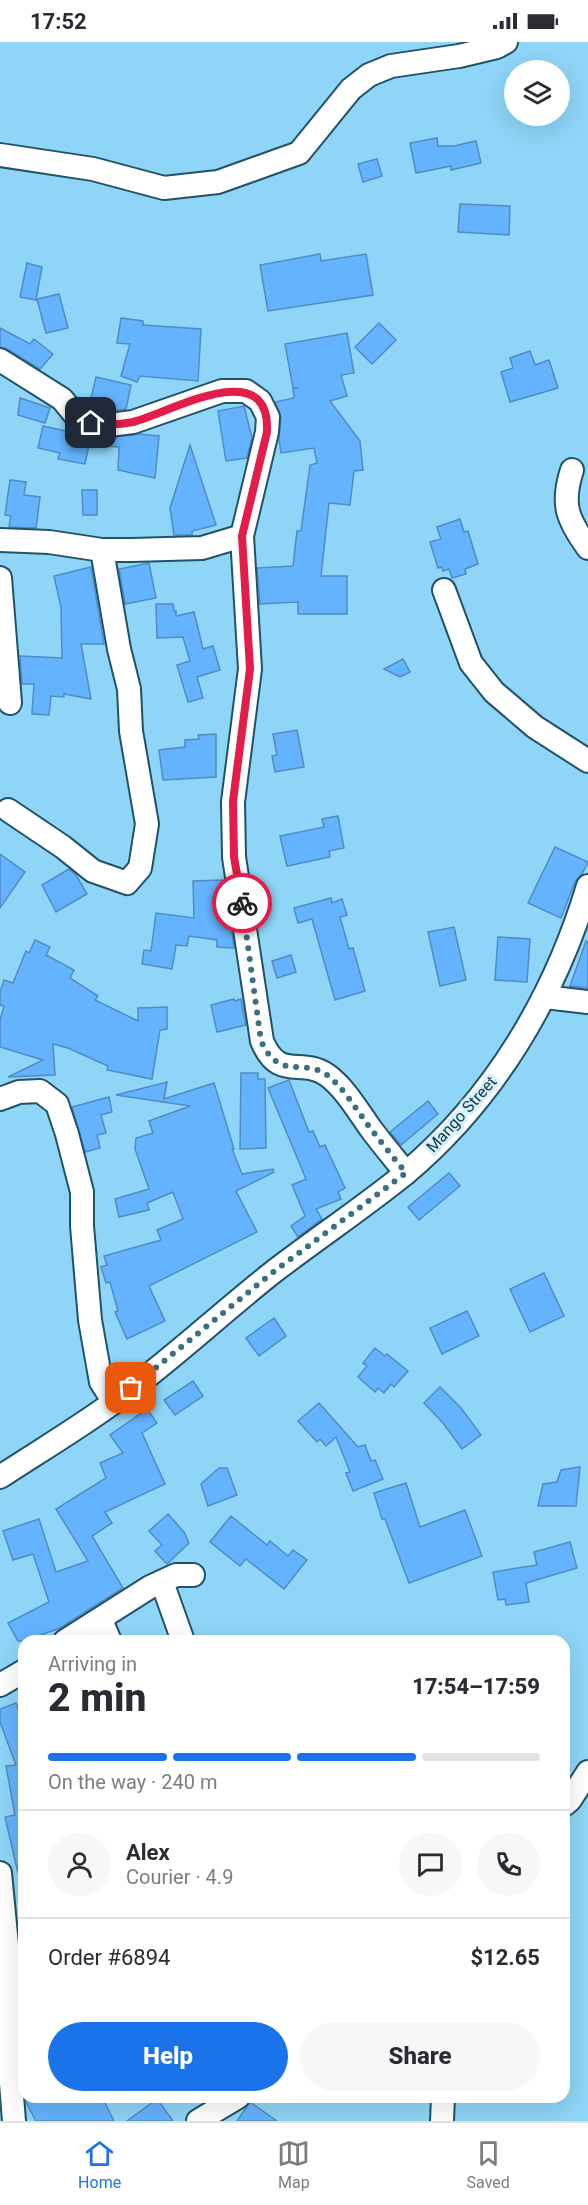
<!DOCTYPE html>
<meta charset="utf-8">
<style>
body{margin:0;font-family:Roboto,sans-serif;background:#f7f7f7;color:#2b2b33;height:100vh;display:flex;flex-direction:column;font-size:22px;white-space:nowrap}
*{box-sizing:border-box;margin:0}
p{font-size:20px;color:#7c7c81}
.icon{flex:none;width:33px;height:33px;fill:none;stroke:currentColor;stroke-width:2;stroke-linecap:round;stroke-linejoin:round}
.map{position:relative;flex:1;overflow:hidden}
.panel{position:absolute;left:18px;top:1593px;width:552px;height:468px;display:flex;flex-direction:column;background:#fff;border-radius:18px;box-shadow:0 6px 24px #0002}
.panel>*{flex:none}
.tools{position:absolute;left:504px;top:18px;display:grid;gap:12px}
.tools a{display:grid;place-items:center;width:66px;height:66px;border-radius:50%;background:#fff;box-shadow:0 6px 24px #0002;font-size:30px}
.pin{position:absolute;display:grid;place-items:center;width:51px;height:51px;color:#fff;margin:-26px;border-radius:12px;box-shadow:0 3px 9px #0006}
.courier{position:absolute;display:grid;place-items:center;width:60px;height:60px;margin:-30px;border:4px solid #e11d48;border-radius:50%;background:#fff;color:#222;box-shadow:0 2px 8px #0007}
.overview em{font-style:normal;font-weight:800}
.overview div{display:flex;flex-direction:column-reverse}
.overview{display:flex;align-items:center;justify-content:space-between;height:102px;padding:0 30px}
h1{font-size:39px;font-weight:800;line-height:45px}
.bar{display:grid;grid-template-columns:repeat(4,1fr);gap:9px 6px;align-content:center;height:72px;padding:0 30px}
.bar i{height:8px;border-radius:4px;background:#e1e1e2}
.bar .selected{background:#1a73e8}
.bar p{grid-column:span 4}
.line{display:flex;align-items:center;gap:15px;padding:0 30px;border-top:2px solid #e1e1e2}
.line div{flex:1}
.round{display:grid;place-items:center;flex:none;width:63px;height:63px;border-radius:32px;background:#f7f7f7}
.cta{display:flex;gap:12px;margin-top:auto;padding:12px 30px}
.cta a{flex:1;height:69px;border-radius:36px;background:#1a73e8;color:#fff;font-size:24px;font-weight:800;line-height:69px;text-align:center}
.cta a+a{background:#f7f7f7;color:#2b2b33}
.status{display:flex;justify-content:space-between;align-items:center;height:42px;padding:0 30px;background:#fff;direction:ltr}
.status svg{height:16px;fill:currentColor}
.dock{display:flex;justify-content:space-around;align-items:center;height:84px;border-top:2px solid #e1e1e2;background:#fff;font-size:16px;color:#7c7c81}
.dock a{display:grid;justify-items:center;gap:3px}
.dock .selected{color:#1a73e8}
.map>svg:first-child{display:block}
.building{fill:#64b3fe;stroke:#508bc3;stroke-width:1.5}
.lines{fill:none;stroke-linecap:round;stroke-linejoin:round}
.minor-casing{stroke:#205268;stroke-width:26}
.minor{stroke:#fff;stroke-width:22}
.done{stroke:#3b6f86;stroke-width:6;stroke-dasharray:0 10.8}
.route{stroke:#e11d48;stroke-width:8}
.labels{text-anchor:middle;stroke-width:6;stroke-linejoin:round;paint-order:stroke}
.street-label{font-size:16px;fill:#0f3849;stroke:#d6effc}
</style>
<div class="status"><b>17:52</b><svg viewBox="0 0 49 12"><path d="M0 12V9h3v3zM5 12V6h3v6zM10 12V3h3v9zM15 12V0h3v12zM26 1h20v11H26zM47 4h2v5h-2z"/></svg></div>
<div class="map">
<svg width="588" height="2079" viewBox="0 0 588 2079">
<rect width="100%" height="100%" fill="#8ed5f7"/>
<g class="building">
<path d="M437,96L438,104H454L476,99L481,121L451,128V124L416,131L410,101Z"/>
<path d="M377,117L382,134L363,140L358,122Z"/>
<path d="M460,162L510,164L509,193L458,190Z"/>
<path d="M320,212L321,219L366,212L373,253L268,269L260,223Z"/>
<path d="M27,221L42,225L36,258L20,255Z"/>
<path d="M59,252L68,286L46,291L37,257Z"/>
<path d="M121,276L143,279V283L201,287L198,339L140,334L137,340L121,334L130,302L117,301Z"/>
<path d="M379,281L396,298L372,322L355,305Z"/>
<path d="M0,286L30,302L34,297L53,312L40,327L7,307L0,305Z"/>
<path d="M347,291L354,331L341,333L347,354L330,359L360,399L363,428L354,429L350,463L329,461L321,534H347V572H298V560L260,562L257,526L293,524L297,489H301L310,423L317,421L314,406L281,411L279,397L281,375L275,360L294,356L293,347L298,346H293L285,302Z"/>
<path d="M530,309L535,323L549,318L558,346L510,360L501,330L513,326L510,316Z"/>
<path d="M96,335L131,343L126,367L109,369L89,365Z"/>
<path d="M20,356L50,366L45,381L18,373Z"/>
<path d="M244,364L252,396L247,416L226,419L218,369Z"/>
<path d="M43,384L89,394L108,396L139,392L159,394L155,436L118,428L119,405L89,403L85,422L58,417L60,411L38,406Z"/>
<path d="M190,403L216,483L192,489V493H174L170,466Z"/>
<path d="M10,438L26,440L24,453L40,455L36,486L9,485L11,474L5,473Z"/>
<path d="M82,448H97V473H83Z"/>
<path d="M460,477L464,490L468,489L478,522L465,527L466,532L452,536L449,527L443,529L442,525L438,526L430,500L441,497L437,485Z"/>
<path d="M149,521L156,556L125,562L119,527Z"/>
<path d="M91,525L104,602H81L91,657L64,652V655L51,654L49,673L32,672L34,642H22L20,614L62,616L61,565L54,534Z"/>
<path d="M156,562H173L174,569H176V574L194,570L203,607L213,604L220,628L197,635L203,656L188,660L177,623L190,619L183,595L157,596Z"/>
<path d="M403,617L410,630L400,635L384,627Z"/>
<path d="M297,688L304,725L275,730L272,714L277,713L273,692Z"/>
<path d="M216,692V735L163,738L159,708L185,705V698L199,697L198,693Z"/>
<path d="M338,774L344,806L329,809L330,815L287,824L280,794L324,785L322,777Z"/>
<path d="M555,805L588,820L582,832L575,840L561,876L528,861Z"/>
<path d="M0,812L25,830L0,866Z"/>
<path d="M69,827L76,833L87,852L56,870L42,843Z"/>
<path d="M224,838L234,906L217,905V898L189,894L187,904L176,903L172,927L142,922L144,908L151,909L156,871L194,876L193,839Z"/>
<path d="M331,856L332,861L342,857L347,873L340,875L349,907L353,906L365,949L335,958L312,877L298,881L294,866Z"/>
<path d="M454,885L466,938L440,944L428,890Z"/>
<path d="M498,895L530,897L527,940L495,938Z"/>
<path d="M35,898L50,905L46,913L74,928L70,936L98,954L95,958L138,979V966L167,965V987L160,988L152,1037L107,1028L108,1024L68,1006L53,1002L55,1033L8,1035L43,1018L0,1005V978L4,964L0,963V950L4,938L13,941L26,909L29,911Z"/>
<path d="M586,899L588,900V946L570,944Z"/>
<path d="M291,913L296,930L277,936L272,919Z"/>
<path d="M234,957L235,959L241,957L246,983L217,990L211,963Z"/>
<path d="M241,1031H258V1037H265L266,1106L240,1107Z"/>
<path d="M289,1038L309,1090L313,1089L320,1105L325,1103L345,1146L338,1150L341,1157L316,1167L322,1177L298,1195L291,1184L305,1174L292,1143L306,1137L268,1046Z"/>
<path d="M167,1040L164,1057L214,1041L234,1107H232L242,1132L273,1127L274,1130L236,1149L257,1190L149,1244L165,1279L127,1297L115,1270L118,1269L110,1240L106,1241L101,1225L107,1223L104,1214L161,1198L157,1188L183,1177L173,1150L147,1161L149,1168L119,1175L115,1157L149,1147L135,1107L136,1096L153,1091L149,1079L190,1064L116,1053Z"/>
<path d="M109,1055L112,1070L101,1073L106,1091L97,1093L100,1106L85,1110L72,1065Z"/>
<path d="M428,1059L438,1072L401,1103L390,1090Z"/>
<path d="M449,1131L460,1144L419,1178L408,1165Z"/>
<path d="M544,1231L564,1274L530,1290L510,1247Z"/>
<path d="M467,1269L479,1294L442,1312L430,1286Z"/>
<path d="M274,1276L286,1294L259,1314L246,1296Z"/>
<path d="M375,1306L385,1314L387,1312L408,1329L394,1345L391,1342L384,1351L378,1346L375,1350L358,1335L367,1324L363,1321Z"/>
<path d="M193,1339L203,1354L175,1373L164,1358Z"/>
<path d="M440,1345L461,1366L481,1393L462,1407L443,1381L424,1361Z"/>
<path d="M319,1361L358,1405L365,1403L371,1419L375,1418L383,1437L353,1449L346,1431L350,1430L336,1395L326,1404L320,1397L317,1400L298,1379Z"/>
<path d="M147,1367L157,1381L142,1391L165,1442L105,1470L112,1481L92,1494L123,1546L60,1586L38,1594L40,1599H18L8,1581L49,1560L33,1512L13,1518L3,1489L39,1477L56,1530L88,1519L56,1467L106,1436L100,1421L123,1411L110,1393Z"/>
<path d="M580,1425L576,1464H538L543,1442L557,1440L561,1428Z"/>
<path d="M219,1426H227L237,1453L208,1464L201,1442Z"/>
<path d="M406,1441L420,1485L465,1468L482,1514L409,1541L385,1477H382L374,1451Z"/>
<path d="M168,1472L184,1490L189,1501L167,1522L155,1509L162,1503L149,1489Z"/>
<path d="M231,1474L267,1503L270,1499L288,1514L293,1508L307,1518L284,1547L246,1517L240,1524L210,1500Z"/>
<path d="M570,1500L577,1526L526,1541L529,1560L506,1563L505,1557L498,1558L493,1530L537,1523L534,1510Z"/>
<path d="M16,1661L24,1683V1831H18L5,1775L15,1773L6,1724L16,1723L0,1680V1667Z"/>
<path d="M26,2055H102L114,2079H36L26,2060Z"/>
<path d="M157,2057L173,2079H127Z"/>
<path d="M250,2060L277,2079H237Z"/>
</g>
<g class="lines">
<g class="minor-casing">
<g id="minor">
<path d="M0,113L93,127L164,146L218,140L299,111L351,47L369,33L391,24L459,14L497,5L506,0"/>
<path d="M0,318L62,357L76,374L91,381L109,383L133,380L222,349H246L260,359L268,375L267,390L242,494L250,627L233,760L234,815L262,999C279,1040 301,1015 327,1033C345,1046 358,1069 371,1087C382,1102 394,1116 406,1131"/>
<path d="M572,428C561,462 567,477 588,506"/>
<path d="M0,498L49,500L102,508H132L202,506L242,494"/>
<path d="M0,536L10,661"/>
<path d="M444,548L471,621L494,650L535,685L588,719"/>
<path d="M8,768L63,805L93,829L127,841L140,826L147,782L131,689L129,647L119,607L102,508"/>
<path d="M545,955L588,960"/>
<path d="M0,1057L19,1050L40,1049L57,1062L67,1092L82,1150V1184L90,1278L101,1340L114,1360"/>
<path d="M0,1435C38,1410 77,1387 114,1360C169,1320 219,1273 272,1231C316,1197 363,1166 406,1131C495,1056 555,954 588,844"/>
<path d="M162,1540L183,1599"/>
<path d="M101,1578L110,1599"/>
<path d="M65,1599L150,1545L176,1533H193"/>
<path d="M0,1643L24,1629"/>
<path d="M564,1763L570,1758L588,1730"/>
<path d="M0,1831L8,1913L11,2041L14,2079"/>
<path d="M198,2079L238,2055"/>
<path d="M442,2079L443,2055"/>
</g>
</g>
<use href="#minor" class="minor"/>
</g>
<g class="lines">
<path class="done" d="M131,1346L272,1231L406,1131C393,1115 380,1099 368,1083C356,1067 343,1045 327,1033C301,1015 280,1040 261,999L242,861"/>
<path class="route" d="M91,381C105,383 119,383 133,380C169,371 271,311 267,390L242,494L250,627L233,759L234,815L242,861"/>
</g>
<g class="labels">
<g class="street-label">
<text transform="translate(461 1072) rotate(-48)" y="6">Mango Street</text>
</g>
</g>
</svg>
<div class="tools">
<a><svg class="icon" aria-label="layers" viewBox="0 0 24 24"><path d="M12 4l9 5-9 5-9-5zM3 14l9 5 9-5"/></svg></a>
</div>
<div class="pin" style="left:131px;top:1346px;background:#ea580c"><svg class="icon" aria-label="bag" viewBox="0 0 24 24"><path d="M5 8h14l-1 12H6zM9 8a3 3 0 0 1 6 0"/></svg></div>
<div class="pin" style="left:91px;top:381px;background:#1f2937"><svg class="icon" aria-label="home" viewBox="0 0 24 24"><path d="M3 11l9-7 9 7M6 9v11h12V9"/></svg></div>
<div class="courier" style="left:242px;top:861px"><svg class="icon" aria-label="bike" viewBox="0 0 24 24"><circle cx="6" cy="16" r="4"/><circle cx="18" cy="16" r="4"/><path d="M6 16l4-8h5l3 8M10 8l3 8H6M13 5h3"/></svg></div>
<section class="panel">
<div class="overview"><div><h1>2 min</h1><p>Arriving in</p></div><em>17:54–17:59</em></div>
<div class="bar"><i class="selected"></i><i class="selected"></i><i class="selected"></i><i></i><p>On the way · 240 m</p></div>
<div class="line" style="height:108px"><a class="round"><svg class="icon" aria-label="person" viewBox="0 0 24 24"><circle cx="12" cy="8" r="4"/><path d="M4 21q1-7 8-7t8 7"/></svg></a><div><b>Alex</b><p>Courier · 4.9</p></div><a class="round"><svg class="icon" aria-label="chat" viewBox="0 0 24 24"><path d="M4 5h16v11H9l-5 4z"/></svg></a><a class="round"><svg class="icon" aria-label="phone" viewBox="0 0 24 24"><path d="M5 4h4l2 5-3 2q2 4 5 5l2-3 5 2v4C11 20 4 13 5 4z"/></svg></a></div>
<div class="line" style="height:78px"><div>Order #6894</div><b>$12.65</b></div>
<div class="cta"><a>Help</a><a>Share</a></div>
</section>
</div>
<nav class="dock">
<a class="selected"><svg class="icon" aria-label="home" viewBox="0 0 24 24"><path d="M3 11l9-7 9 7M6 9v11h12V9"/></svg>Home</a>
<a><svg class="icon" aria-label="map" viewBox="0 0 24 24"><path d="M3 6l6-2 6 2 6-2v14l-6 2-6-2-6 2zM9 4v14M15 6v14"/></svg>Map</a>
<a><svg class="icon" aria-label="saved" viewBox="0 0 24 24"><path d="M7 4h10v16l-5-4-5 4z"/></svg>Saved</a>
</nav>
